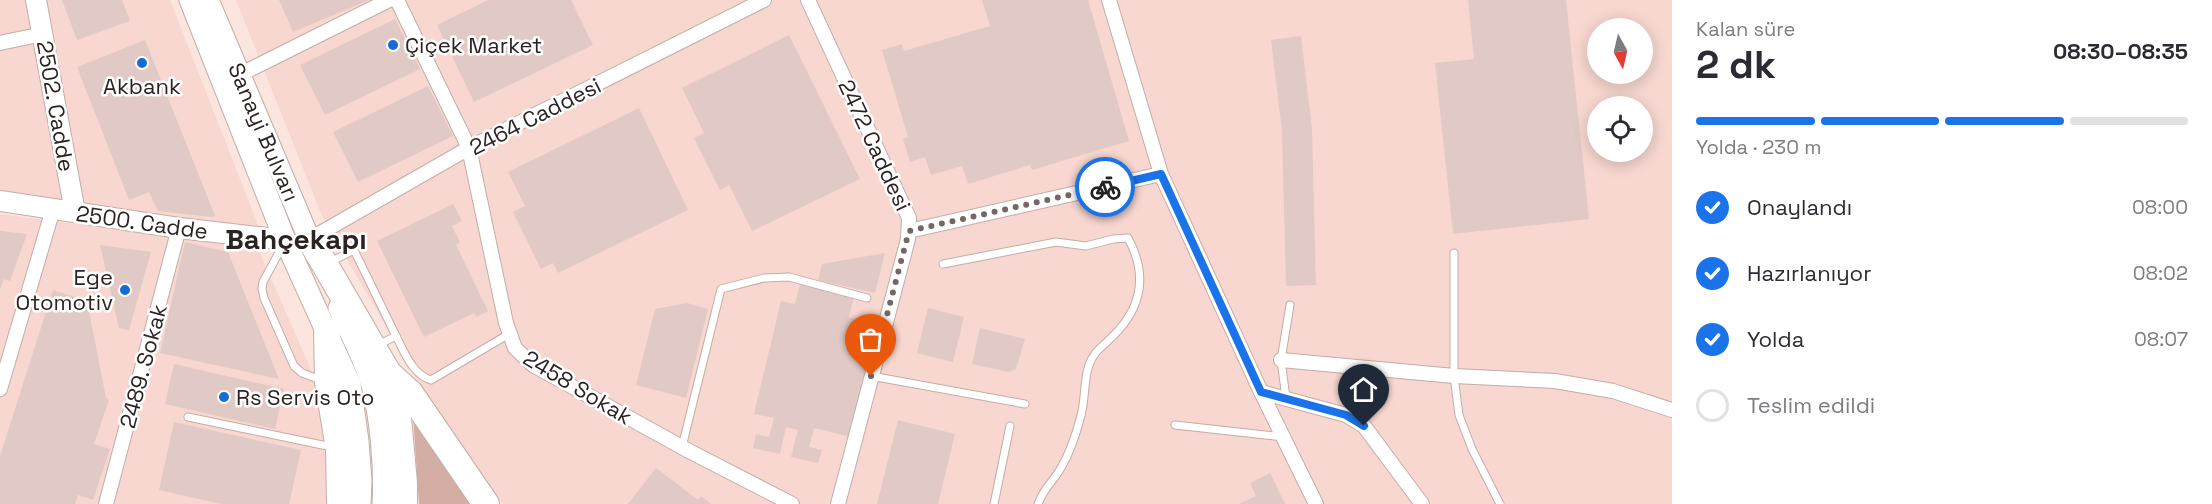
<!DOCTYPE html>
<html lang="tr">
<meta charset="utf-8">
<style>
body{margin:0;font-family:"Space Grotesk",sans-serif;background:#f7f7f7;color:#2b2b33;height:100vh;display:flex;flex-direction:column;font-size:22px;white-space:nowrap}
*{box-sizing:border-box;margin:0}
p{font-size:20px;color:#7c7c81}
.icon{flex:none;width:33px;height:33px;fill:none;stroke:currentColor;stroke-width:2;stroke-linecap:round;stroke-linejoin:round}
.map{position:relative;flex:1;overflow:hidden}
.details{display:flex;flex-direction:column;background:#fff;width:540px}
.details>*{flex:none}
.needle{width:39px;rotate:172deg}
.buttons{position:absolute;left:1587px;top:18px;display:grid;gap:12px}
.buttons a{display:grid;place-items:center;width:66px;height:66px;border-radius:50%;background:#fff;box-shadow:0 3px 15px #0003;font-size:30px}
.pin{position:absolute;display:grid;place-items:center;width:51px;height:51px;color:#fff;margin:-62px -26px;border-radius:50% 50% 50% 0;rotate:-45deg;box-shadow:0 0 6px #0007}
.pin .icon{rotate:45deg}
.courier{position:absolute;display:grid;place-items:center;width:60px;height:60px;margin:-30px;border:4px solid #1a73e8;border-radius:50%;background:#fff;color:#222;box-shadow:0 2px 8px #0007}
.summary em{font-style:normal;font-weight:700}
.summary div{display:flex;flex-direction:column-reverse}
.summary{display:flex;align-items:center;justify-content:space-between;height:102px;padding:0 24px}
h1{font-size:39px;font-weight:700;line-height:45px}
.bar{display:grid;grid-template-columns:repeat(4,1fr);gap:9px 6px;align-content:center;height:72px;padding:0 24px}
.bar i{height:8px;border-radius:4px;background:#e1e1e2}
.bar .selected{background:#1a73e8}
.bar p{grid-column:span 4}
ol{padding:0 24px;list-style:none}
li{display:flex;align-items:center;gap:18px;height:66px}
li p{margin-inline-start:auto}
li .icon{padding:6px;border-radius:50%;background:#1a73e8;color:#fff;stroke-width:4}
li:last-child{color:#7c7c81}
li i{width:33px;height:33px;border:3px solid #e1e1e2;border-radius:50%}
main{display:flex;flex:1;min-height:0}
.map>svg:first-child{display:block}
.built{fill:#f7d7cf;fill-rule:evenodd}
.green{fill:#d4aea5}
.building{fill:#e1cac5}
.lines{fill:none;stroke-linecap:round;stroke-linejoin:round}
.lane-casing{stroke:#c3ada7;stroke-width:9}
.street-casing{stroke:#c3ada7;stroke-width:16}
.secondary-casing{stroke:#c3ada7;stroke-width:22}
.primary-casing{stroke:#c3ada7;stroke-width:23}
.highway-casing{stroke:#c3ada7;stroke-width:28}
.lane{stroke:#fff;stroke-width:7}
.street{stroke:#fff;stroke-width:14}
.secondary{stroke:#fff;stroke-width:20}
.primary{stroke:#fff;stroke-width:21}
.highway{stroke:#fff;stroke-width:26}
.done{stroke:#746763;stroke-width:6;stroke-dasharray:0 10.8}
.route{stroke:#1a73e8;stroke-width:8}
.poi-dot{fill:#176bd5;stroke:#fff;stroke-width:2}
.labels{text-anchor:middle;stroke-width:5;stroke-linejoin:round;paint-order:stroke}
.poi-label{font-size:22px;fill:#2b2321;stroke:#fff;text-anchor:start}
.street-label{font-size:22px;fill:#2b2321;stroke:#fff}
.district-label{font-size:28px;font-weight:bold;fill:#2b2321;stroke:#fff}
</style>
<main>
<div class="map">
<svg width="1672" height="504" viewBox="0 0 1672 504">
<rect width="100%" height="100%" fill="#fce5de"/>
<g class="built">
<path d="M0,0H170L262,235L0,197Z"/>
<path d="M236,0H1672V504H503L436,413L322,216ZM1598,28H1642V74H1598ZM1598,106H1642V152H1598Z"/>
<path d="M0,214L258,248L318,386L332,485L325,504H0Z"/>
</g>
<path class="green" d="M413,416L471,504H419Z"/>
<g class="building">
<path d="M62,0H122L130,21L77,40Z"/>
<path d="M279,0H369L293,32Z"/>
<path d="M488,0H571L593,45L474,102L437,25Z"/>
<path d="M982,0H1088L1129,141L1032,170L1030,165L968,184L962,166L931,175L925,157L910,162L903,139L908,137L882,50L902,44L904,51L990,26Z"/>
<path d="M1468,0H1566L1589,219L1453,234L1435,63L1474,59Z"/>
<path d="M395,19L420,69L325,115L300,65Z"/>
<path d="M789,35L860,179L752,231L729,185L720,190L694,138L704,133L682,88Z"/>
<path d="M1301,36L1312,129L1316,285L1286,286L1282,131L1271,40Z"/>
<path d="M145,40L215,216L211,217L158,211L149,192L129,200L77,67Z"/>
<path d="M428,86L453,136L358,182L333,132Z"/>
<path d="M639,108L688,210L558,273L553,263L541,269L513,212L525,206L508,172Z"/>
<path d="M453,204L462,221L452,226L460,242L456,245L488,311L476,317L474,313L424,337L377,241Z"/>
<path d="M0,231L27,234L10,281L4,279L0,289Z"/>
<path d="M185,242L228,252L279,379L160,353Z"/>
<path d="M100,245L151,252L129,330L119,328Z"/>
<path d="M885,253L875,293L818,280L822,264Z"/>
<path d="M800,284L854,297L849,317L877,324L850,437L814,428L809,447L822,450L818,463L791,457L798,430L786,427L780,454L753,448L756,434L769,437L774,418L754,414L781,301L795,304Z"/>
<path d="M53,290L87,301L106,398L109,400L94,444L110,449L93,500L78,495L75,504H0V456Z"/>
<path d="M687,303L708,309L686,398L636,385L655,309Z"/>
<path d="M928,308L964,317L953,362L917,353Z"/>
<path d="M980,328L1025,339L1016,369L1009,372L972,364Z"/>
<path d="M174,364L284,389L275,429L165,404Z"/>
<path d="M898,420L955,434L938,504H877Z"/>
<path d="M174,422L301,450L289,504H221L159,490Z"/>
<path d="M656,468L698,500L701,496L711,504H628Z"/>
<path d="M1270,473L1285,504H1239L1256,496L1250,483Z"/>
</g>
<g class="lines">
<g class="lane-casing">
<g id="lane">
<path d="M283,245L263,282L262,289L264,298L294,366L302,373L321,380"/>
<path d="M1454,253V376L1459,415L1472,449L1500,504"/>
<path d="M328,263L354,250L396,336L378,345"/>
<path d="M943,264L1056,242L1086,246L1113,239L1128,238C1148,275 1142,308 1112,337C1103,346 1093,352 1089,365C1083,382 1086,401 1080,419C1076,434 1070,452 1062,466C1055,480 1044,487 1038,504"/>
<path d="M396,336C405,353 412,374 431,380L509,334"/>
<path d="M871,376L1025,404"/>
<path d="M1286,398L1281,360L1290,305"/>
<path d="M188,417L332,447"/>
<path d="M1175,425L1284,437"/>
<path d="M682,447L721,289L764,278L789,277L867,298"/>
<path d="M994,504L1010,426"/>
</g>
</g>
<g class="street-casing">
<g id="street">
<path d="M397,0L469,148L506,323L515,348L533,365L689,451L792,504"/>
<path d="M808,0L909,218L908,239L838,504"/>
<path d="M1109,0L1161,174L1261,392L1316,504"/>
<path d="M0,43L43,34"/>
<path d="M239,75L389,0"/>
<path d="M909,231L1161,174"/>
<path d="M310,239L469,148L764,0"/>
<path d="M1281,360L1454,376L1555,381L1613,391L1672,410"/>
<path d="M0,389L53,209"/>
<path d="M1261,392L1346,415L1364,426L1422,504"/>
<path d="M106,504L179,228"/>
</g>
</g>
<g class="secondary-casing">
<g id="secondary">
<path d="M36,0L75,212"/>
<path d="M0,201L179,228L285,240"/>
</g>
</g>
<g class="primary-casing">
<g id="primary">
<path d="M190,0L285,240L350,384L358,441L361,481L360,504"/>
<path d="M208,0L316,255"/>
<path d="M339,308C350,332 365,360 372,385C381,419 385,469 383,504"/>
</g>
</g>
<g class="highway-casing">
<g id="highway">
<path d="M310,239L388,373L398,418L404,483V504"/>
<path d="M327,330L328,382L339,449L340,504"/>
<path d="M388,373L410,393L486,504"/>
</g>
</g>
<use href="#lane" class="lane"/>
<use href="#street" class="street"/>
<use href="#secondary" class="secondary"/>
<use href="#primary" class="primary"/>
<use href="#highway" class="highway"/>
</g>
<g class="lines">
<path class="done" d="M871,376L909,231L1105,187"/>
<path class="route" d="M1105,187L1161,174L1261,392L1346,415L1364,426"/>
</g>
<g class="poi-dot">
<circle cx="393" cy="45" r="6"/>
<circle cx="142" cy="63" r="6"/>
<circle cx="125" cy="290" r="6"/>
<circle cx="224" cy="397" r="6"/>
</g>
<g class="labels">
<g class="poi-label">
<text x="405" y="53">Çiçek Market</text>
<text x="142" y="94" text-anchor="middle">Akbank</text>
<text x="113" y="285" text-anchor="end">Ege<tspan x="113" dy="25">Otomotiv</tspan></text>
<text x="236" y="405">Rs Servis Oto</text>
</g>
<g class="street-label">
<text transform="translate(56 106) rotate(80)" y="8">2502. Cadde</text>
<text transform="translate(535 116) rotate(-27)" y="8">2464 Caddesi</text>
<text transform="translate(264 132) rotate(67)" y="8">Sanayi Bulvarı</text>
<text transform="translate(875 145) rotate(65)" y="8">2472 Caddesi</text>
<text transform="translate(142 222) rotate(8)" y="8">2500. Cadde</text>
<text transform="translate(143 366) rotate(-75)" y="8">2489. Sokak</text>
<text transform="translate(578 387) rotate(31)" y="8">2458 Sokak</text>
</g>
<g class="district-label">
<text x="296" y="249">Bahçekapı</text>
</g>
</g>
</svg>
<div class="buttons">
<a><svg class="needle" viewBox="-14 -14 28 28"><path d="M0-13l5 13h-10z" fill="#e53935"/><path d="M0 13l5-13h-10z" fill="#7c7c81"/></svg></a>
<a><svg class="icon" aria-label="locate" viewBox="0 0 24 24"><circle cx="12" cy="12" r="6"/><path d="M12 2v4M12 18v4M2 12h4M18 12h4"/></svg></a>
</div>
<div class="pin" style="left:871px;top:376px;background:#ea580c"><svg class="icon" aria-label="bag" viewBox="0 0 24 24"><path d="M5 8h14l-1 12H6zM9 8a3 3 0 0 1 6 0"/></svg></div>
<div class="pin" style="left:1364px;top:426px;background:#1f2937"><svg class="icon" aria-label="home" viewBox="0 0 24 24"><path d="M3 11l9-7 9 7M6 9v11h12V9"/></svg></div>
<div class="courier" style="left:1105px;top:187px"><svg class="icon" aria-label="bike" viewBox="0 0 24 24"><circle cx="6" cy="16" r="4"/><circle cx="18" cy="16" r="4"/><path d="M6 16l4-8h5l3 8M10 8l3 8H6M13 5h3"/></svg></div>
</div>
<section class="details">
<div class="summary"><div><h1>2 dk</h1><p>Kalan süre</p></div><em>08:30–08:35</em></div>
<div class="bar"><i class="selected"></i><i class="selected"></i><i class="selected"></i><i></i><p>Yolda · 230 m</p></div>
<ol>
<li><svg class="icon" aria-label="check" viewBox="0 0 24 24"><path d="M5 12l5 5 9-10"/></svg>Onaylandı<p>08:00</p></li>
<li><svg class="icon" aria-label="check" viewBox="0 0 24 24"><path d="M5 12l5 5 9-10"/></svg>Hazırlanıyor<p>08:02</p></li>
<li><svg class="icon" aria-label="check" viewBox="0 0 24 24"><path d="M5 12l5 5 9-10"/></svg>Yolda<p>08:07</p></li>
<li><i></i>Teslim edildi</li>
</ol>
</section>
</main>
